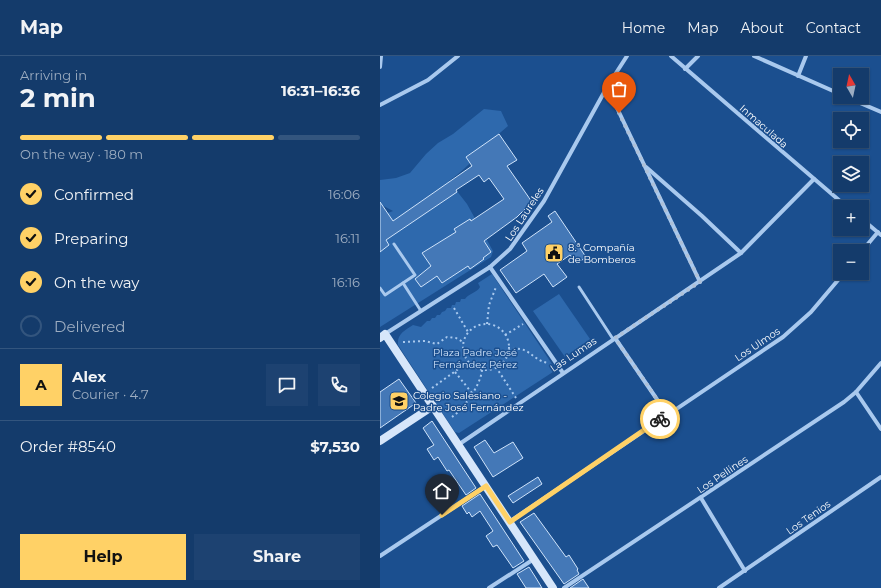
<!DOCTYPE html>
<meta charset="utf-8">
<style>
body{margin:0;font-family:Montserrat,sans-serif;background:#1d4271;color:#f1f3f6;height:100vh;display:flex;flex-direction:column;font-size:15px;white-space:nowrap}
*{box-sizing:border-box;margin:0}
p{font-size:13px;color:#9dadc1}
.icon{flex:none;width:22px;height:22px;fill:none;stroke:currentColor;stroke-width:2;stroke-linecap:round;stroke-linejoin:round}
.map{position:relative;flex:1;overflow:hidden}
.sheet{display:flex;flex-direction:column;background:#143b6b;width:380px}
.sheet>*{flex:none}
.needle{width:26px;rotate:351deg}
.tools{position:absolute;left:453px;top:12px;display:grid;gap:8px}
.tools a{display:grid;place-items:center;width:36px;height:36px;border-radius:0px;background:#143b6b;box-shadow:0 1px 3px #0004,0 0 0 1px #33557e;font-size:20px}
.pin{position:absolute;display:grid;place-items:center;width:34px;height:34px;color:#fff;margin:-41px -17px;border-radius:50% 50% 50% 0;rotate:-45deg;box-shadow:0 0 4px #0007}
.pin .icon{rotate:45deg}
.courier{position:absolute;display:grid;place-items:center;width:40px;height:40px;margin:-20px;border:3px solid #ffd166;border-radius:50%;background:#fff;color:#222;box-shadow:0 1px 5px #0007}
.head em{font-style:normal;font-weight:700}
.head div{display:flex;flex-direction:column-reverse}
.head{display:flex;align-items:center;justify-content:space-between;height:68px;padding:0 20px}
h1{font-size:26px;font-weight:700;line-height:30px}
.bar{display:grid;grid-template-columns:repeat(4,1fr);gap:6px 4px;align-content:center;height:48px;padding:0 20px}
.bar i{height:5px;border-radius:3px;background:#33557e}
.bar .selected{background:#ffd166}
.bar p{grid-column:span 4}
.line{display:flex;align-items:center;gap:10px;padding:0 20px;border-top:1px solid #33557e}
.line div{flex:1}
.round{display:grid;place-items:center;flex:none;width:42px;height:42px;border-radius:0px;background:#1d4271}
ol{padding:0 20px;list-style:none}
li{display:flex;align-items:center;gap:12px;height:44px}
li p{margin-inline-start:auto}
li .icon{padding:4px;border-radius:50%;background:#ffd166;color:#111;stroke-width:4}
li:last-child{color:#9dadc1}
li i{width:22px;height:22px;border:2px solid #33557e;border-radius:50%}
.primary-button{display:flex;gap:8px;margin-top:auto;padding:8px 20px}
.primary-button a{flex:1;height:46px;border-radius:0px;background:#ffd166;color:#111;font-size:16px;font-weight:700;line-height:46px;text-align:center}
.primary-button a+a{background:#1d4271;color:#f1f3f6}
header{display:flex;align-items:center;gap:24px;box-sizing:border-box;height:56px;padding:0 20px;background:#143b6b;border-bottom:1px solid #33557e}
header strong{font-size:19px}
nav{display:flex;gap:22px;margin-inline-start:auto;font-size:14px}
main{display:flex;flex:1;min-height:0}
.map>svg:first-child{display:block}
.green{fill:#2e69ad}
.building{fill:#4478b7;stroke:#cfe3fa}
.lines{fill:none;stroke-linecap:round;stroke-linejoin:round}
.path{stroke:#a9c9ee;stroke-width:2;stroke-dasharray:2 3;stroke-linecap:butt}
.service{stroke:#a9c9ee;stroke-width:3}
.minor{stroke:#a9c9ee;stroke-width:4}
.secondary{stroke:#d6e6fa;stroke-width:8}
.done{stroke:#afc1d8;stroke-width:4;stroke-dasharray:0 7.2}
.route{stroke:#ffd166;stroke-width:5}
.labels{text-anchor:middle;stroke-width:3;stroke-linejoin:round;paint-order:stroke}
.street-label{font-size:10px;fill:#fff;stroke:#1b4f8f}
.poi-label{font-size:10px;fill:#fff;stroke:#1b4f8f;text-anchor:start}
.park-label{font-size:10px;fill:#cfe3fa;stroke:#1b4f8f}
</style>
<header>
<strong>Map</strong>
<nav><a>Home</a><a>Map</a><a>About</a><a>Contact</a></nav>
</header>
<main>
<section class="sheet">
<div class="head"><div><h1>2 min</h1><p>Arriving in</p></div><em>16:31–16:36</em></div>
<div class="bar"><i class="selected"></i><i class="selected"></i><i class="selected"></i><i></i><p>On the way · 180 m</p></div>
<ol>
<li><svg class="icon" aria-label="check" viewBox="0 0 24 24"><path d="M5 12l5 5 9-10"/></svg>Confirmed<p>16:06</p></li>
<li><svg class="icon" aria-label="check" viewBox="0 0 24 24"><path d="M5 12l5 5 9-10"/></svg>Preparing<p>16:11</p></li>
<li><svg class="icon" aria-label="check" viewBox="0 0 24 24"><path d="M5 12l5 5 9-10"/></svg>On the way<p>16:16</p></li>
<li><i></i>Delivered</li>
</ol>
<div class="line" style="height:72px"><b class="round" style="background:#ffd166;color:#111">A</b><div><b>Alex</b><p>Courier · 4.7</p></div><a class="round"><svg class="icon" aria-label="chat" viewBox="0 0 24 24"><path d="M4 5h16v11H9l-5 4z"/></svg></a><a class="round"><svg class="icon" aria-label="phone" viewBox="0 0 24 24"><path d="M5 4h4l2 5-3 2q2 4 5 5l2-3 5 2v4C11 20 4 13 5 4z"/></svg></a></div>
<div class="line" style="height:52px"><div>Order #8540</div><b>$7,530</b></div>
<div class="primary-button"><a>Help</a><a>Share</a></div>
</section>
<div class="map">
<svg width="501" height="532" viewBox="0 0 501 532">
<rect width="100%" height="100%" fill="#1b4f8f"/>
<g class="green">
<path d="M104,53L121,55L128,70C107,87 92,109 69,125L87,148L113,195L111,201L0,271V160L13,155L0,148V124L16,122L30,117L46,98L58,87L73,78Z"/>
<path d="M112,218L176,314L79,377L75,376L18,289C17,278 24,275 33,269L41,271L47,265H50L52,262H55L57,259H60L62,256L65,255L67,252H71L72,249H75L76,246H80L81,243H85C89,237 97,237 100,231L98,227Z"/>
<path d="M179,238L210,283L185,301L153,255Z"/>
</g>
<g class="building">
<path d="M119,78L137,104L127,110L152,146L137,161L104,185L111,196L103,202L104,203L90,213L88,210L62,227L57,220L41,231L35,223L51,210L42,197L76,176L74,173L90,163L91,165L124,143L109,122L104,126L99,119L76,134L77,136L6,184L9,189L0,196V146L13,165L92,110L86,101Z"/>
<path d="M175,155L206,201L197,208L190,199L177,208L187,221L173,231L164,218L136,237L120,214L147,195L142,187L172,166L168,160Z"/>
<path d="M19,323L36,347L0,372V336Z"/>
<path d="M52,365L96,432L86,439L69,414L67,415L58,401L54,404L47,393L54,389L43,372Z"/>
<path d="M105,384L114,397L133,386L143,402L113,421L94,391Z"/>
<path d="M158,421L162,428L133,447L128,440Z"/>
<path d="M100,438L144,505L133,512L117,489L113,491L106,480L113,475L100,455L92,461L89,456L87,458L82,450Z"/>
<path d="M154,457L186,501L189,499L198,513L197,514L199,518L184,528L140,466Z"/>
<path d="M149,511L156,522L162,532H146L137,518Z"/>
<path d="M203,523L209,532H190Z"/>
</g>
<g class="lines">
<g class="path">
<path d="M74,252L88,276"/>
<path d="M107,268L109,249L116,231"/>
<circle cx="106" cy="291" r="23"/>
<path d="M125,279L143,268"/>
<path d="M23,286L45,285L57,288L67,281L76,282L83,286"/>
<path d="M128,294C149,288 151,304 168,307"/>
<path d="M116,311L136,342"/>
<path d="M75,316L92,337"/>
<path d="M52,332L88,306"/>
<path d="M72,361C84,353 101,328 102,314"/>
</g>
<g class="service">
<path d="M23,227L41,255"/>
<path d="M199,231L233,283"/>
<path d="M0,232L5,239L35,219L14,188"/>
</g>
<g class="minor">
<path d="M291,0L467,151"/>
<path d="M374,0L460,38"/>
<path d="M0,11L1,0"/>
<path d="M305,13L318,0"/>
<path d="M418,20L426,0"/>
<path d="M227,31L320,226"/>
<path d="M466,41L501,56"/>
<path d="M0,49L48,24L78,0"/>
<path d="M266,111L322,160L361,197"/>
<path d="M482,163L501,179"/>
<path d="M482,195L498,176"/>
<path d="M110,211L183,317"/>
<path d="M5,278L110,211L130,193L164,145L227,31L247,0"/>
<path d="M235,282L287,358"/>
<path d="M476,336L501,373"/>
<path d="M78,389L361,197L434,123"/>
<path d="M321,442L365,515"/>
<path d="M129,466L403,281L431,256L464,217"/>
<path d="M0,500L106,430"/>
<path d="M109,532L154,503"/>
<path d="M184,532L464,346L476,336L501,307"/>
<path d="M339,532L501,421"/>
</g>
<g class="secondary">
<path d="M0,282L5,278L173,532"/>
<path d="M0,385L53,350"/>
</g>
</g>
<g class="lines">
<path class="done" d="M239,57L320,226L235,282L287,358L280,363"/>
<path class="route" d="M62,459L106,430L130,466L280,363"/>
</g>
<defs>
<g id="civic-square" transform="scale(1)"><rect x="-9" y="-9" width="18" height="18" rx="4" fill="#ffd166" stroke="#1b4f8f"/><path d="M-.6-6.5H3V-4.5H.6V-3L4-1V1h2V6H-6V1h2V-1L-.6-3ZM-1.2 2.5V6h2.4V2.5Z" fill="#111"/></g>
<g id="school-square" transform="scale(1)"><rect x="-9" y="-9" width="18" height="18" rx="4" fill="#ffd166" stroke="#1b4f8f"/><path d="M0-5L7-2L0 1L-7-2ZM-4 1L0 2.5L4 1V4Q0 6-4 4Z" fill="#111"/></g>
</defs>
<g fill-rule="evenodd">
<use href="#civic-square" x="174" y="197"/>
<use href="#school-square" x="19" y="345"/>
</g>
<g class="labels">
<g class="street-label">
<text transform="translate(384 70) rotate(41)" y="4">Inmaculada</text>
<text transform="translate(144 158) rotate(-57)" y="4">Los Laureles</text>
<text transform="translate(377 288) rotate(-34)" y="4">Los Ulmos</text>
<text transform="translate(193 298) rotate(-34)" y="4">Las Lumas</text>
<text transform="translate(342 418) rotate(-34)" y="4">Los Pellines</text>
<text transform="translate(428 461) rotate(-35)" y="4">Los Tenios</text>
</g>
<g class="poi-label">
<text x="188" y="195">8.ª Compañía<tspan x="188" dy="12">de Bomberos</tspan></text>
<text x="33" y="343">Colegio Salesiano -<tspan x="33" dy="12">Padre José Fernández</tspan></text>
</g>
<g class="park-label">
<text x="95" y="300">Plaza Padre José<tspan x="95" dy="12">Fernández Pérez</tspan></text>
</g>
</g>
</svg>
<div class="tools">
<a><svg class="needle" viewBox="-14 -14 28 28"><path d="M0-13l5 13h-10z" fill="#e53935"/><path d="M0 13l5-13h-10z" fill="#9dadc1"/></svg></a>
<a><svg class="icon" aria-label="locate" viewBox="0 0 24 24"><circle cx="12" cy="12" r="6"/><path d="M12 2v4M12 18v4M2 12h4M18 12h4"/></svg></a>
<a><svg class="icon" aria-label="layers" viewBox="0 0 24 24"><path d="M12 4l9 5-9 5-9-5zM3 14l9 5 9-5"/></svg></a>
<a>+</a>
<a>−</a>
</div>
<div class="pin" style="left:239px;top:57px;background:#ea580c"><svg class="icon" aria-label="bag" viewBox="0 0 24 24"><path d="M5 8h14l-1 12H6zM9 8a3 3 0 0 1 6 0"/></svg></div>
<div class="pin" style="left:62px;top:459px;background:#1f2937"><svg class="icon" aria-label="home" viewBox="0 0 24 24"><path d="M3 11l9-7 9 7M6 9v11h12V9"/></svg></div>
<div class="courier" style="left:280px;top:363px"><svg class="icon" aria-label="bike" viewBox="0 0 24 24"><circle cx="6" cy="16" r="4"/><circle cx="18" cy="16" r="4"/><path d="M6 16l4-8h5l3 8M10 8l3 8H6M13 5h3"/></svg></div>
</div>
</main>
